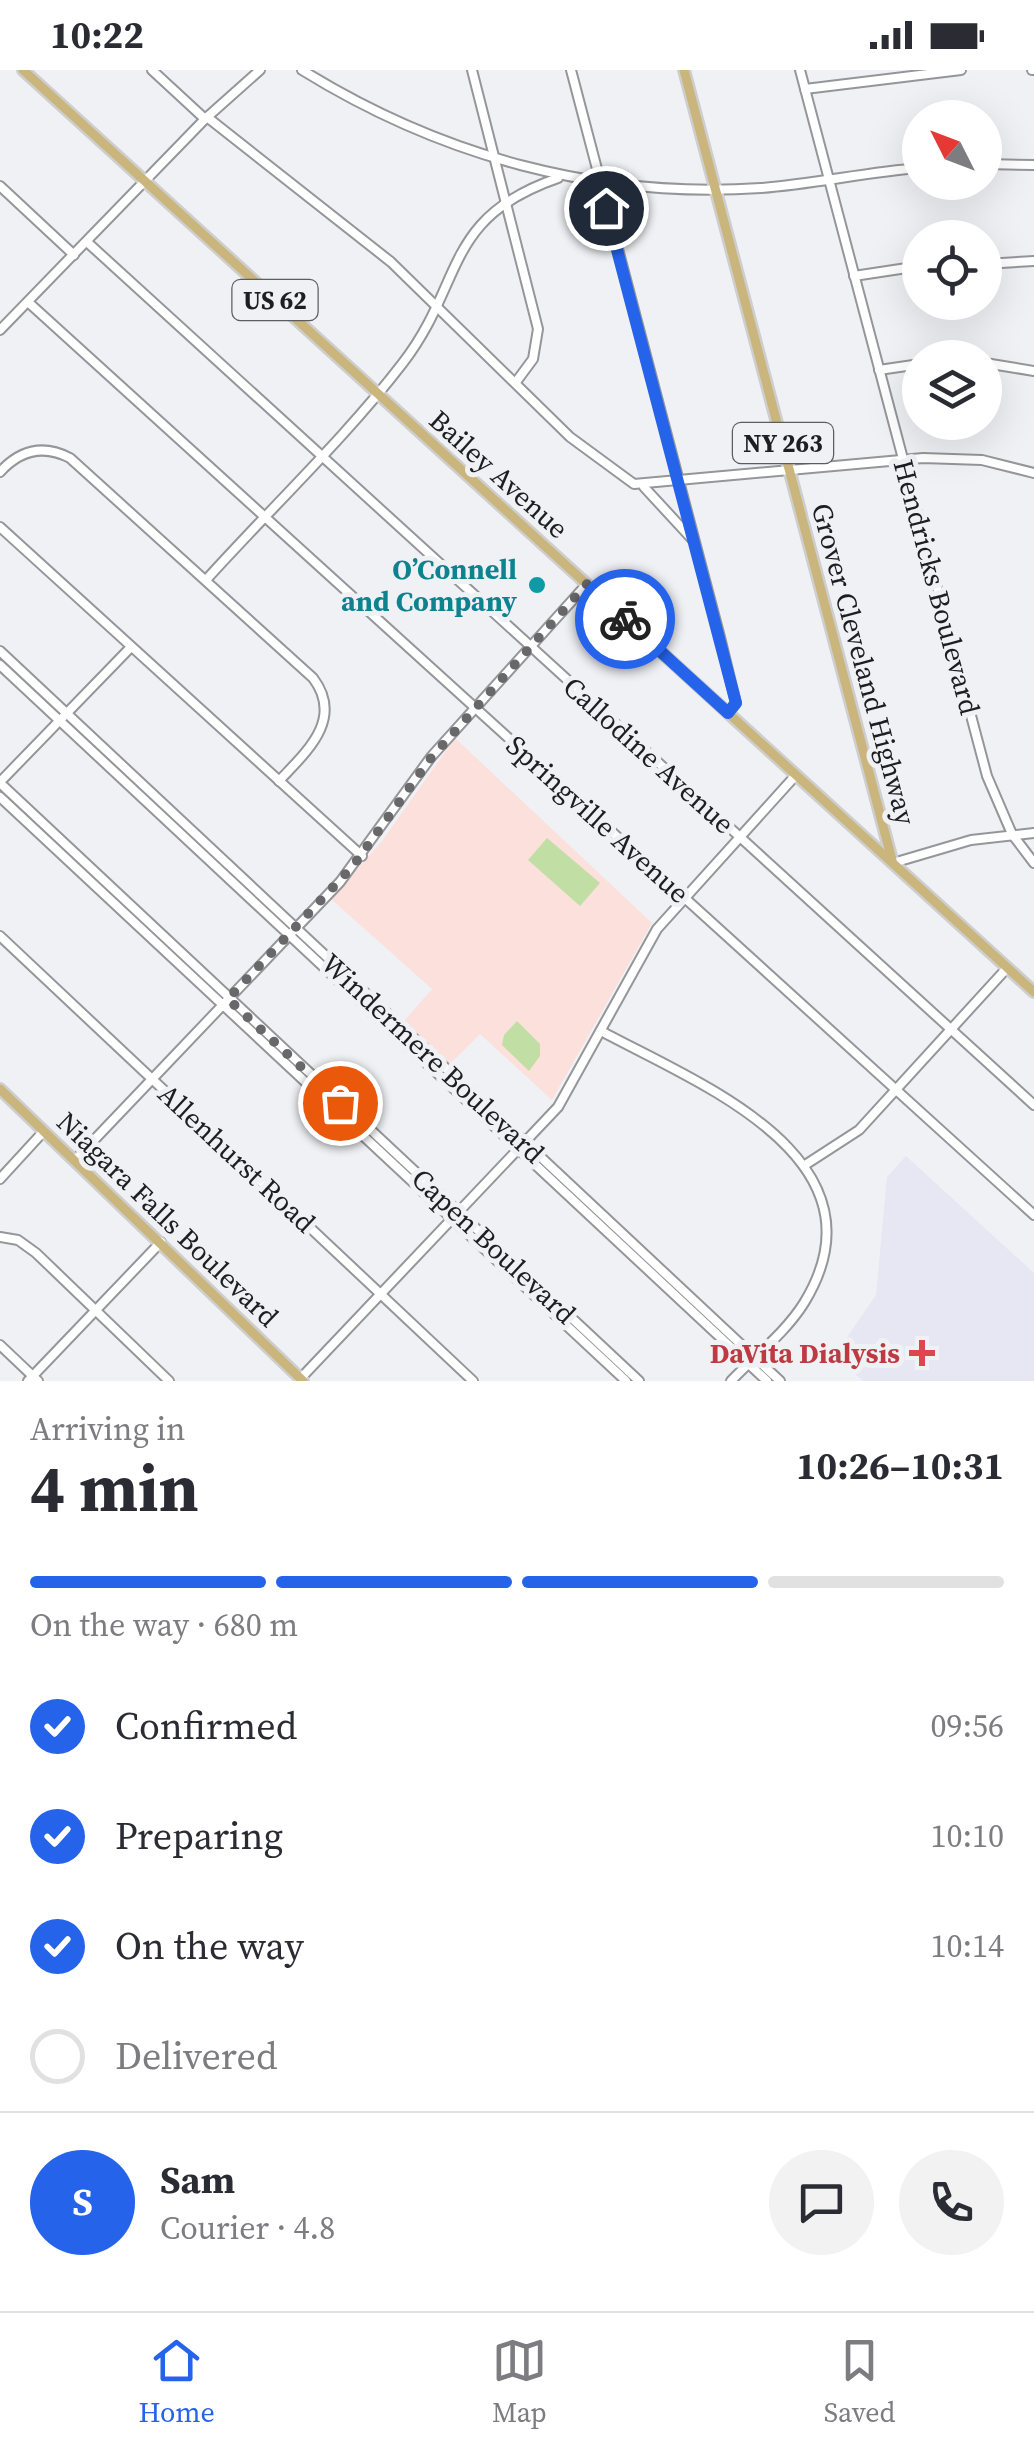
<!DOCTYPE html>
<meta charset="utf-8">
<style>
body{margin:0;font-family:"Source Serif 4",serif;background:#f2f2f3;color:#2b2b33;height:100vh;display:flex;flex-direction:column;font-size:38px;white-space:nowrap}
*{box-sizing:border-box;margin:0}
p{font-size:32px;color:#7c7c81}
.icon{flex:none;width:55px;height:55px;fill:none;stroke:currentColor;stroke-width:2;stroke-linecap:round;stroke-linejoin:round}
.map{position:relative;height:1311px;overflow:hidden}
.drawer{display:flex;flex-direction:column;background:#fff;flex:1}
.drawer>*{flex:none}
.needle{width:65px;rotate:312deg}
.controls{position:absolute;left:902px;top:30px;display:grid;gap:20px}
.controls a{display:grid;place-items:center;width:100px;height:100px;border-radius:50%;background:#fff;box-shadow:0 10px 40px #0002;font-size:50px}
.pin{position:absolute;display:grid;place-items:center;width:85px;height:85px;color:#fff;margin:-42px;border:5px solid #fff;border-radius:50%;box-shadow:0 2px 10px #0007}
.courier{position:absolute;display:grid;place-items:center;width:100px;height:100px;margin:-50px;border:8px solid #2563eb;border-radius:50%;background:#fff;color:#222;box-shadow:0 2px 12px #0007}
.overview em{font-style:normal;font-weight:700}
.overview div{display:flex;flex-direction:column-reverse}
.overview{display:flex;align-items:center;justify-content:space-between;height:170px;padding:0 30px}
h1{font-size:65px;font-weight:700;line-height:75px}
.bar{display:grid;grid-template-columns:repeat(4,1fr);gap:15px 10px;align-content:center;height:120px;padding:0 30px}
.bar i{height:12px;border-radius:8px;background:#e1e1e2}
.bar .selected{background:#2563eb}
.bar p{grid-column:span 4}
.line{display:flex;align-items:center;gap:25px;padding:0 30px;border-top:2px solid #e1e1e2}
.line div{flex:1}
.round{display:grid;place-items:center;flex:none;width:105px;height:105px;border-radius:52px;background:#f2f2f3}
ol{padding:0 30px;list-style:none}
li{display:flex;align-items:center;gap:30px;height:110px}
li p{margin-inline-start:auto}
li .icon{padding:10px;border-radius:50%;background:#2563eb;color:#fff;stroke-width:4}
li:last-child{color:#7c7c81}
li i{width:55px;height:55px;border:5px solid #e1e1e2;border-radius:50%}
.status{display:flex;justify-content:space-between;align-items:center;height:70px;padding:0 50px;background:#fff;direction:ltr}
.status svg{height:28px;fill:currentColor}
.dock{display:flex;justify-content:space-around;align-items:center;height:140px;border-top:2px solid #e1e1e2;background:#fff;font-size:28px;color:#7c7c81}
.dock a{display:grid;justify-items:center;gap:5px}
.dock .selected{color:#2563eb}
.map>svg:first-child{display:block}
.built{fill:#e6e7f3}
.education{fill:#fbe0dc}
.green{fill:#c1dfa5}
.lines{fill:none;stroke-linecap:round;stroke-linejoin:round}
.minor-casing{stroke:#95969a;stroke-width:12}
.major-casing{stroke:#cecece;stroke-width:14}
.minor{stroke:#fff;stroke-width:8}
.major{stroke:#cab57c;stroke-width:9}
.done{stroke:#68686b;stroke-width:10;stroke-dasharray:0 18}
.route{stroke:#2563eb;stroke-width:12}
.culture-dot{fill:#0f9aa8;stroke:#f0f1f5;stroke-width:4}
.health-dot{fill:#e0444e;stroke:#f0f1f5;stroke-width:4}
.labels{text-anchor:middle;stroke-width:10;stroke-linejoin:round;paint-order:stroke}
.shield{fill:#f0f1f5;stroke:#5d5d60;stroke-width:2.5}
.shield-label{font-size:25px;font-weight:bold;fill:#1e1e20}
.street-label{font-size:28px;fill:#1e1e20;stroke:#f0f1f5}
.culture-label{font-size:28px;font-weight:bold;fill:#0d838f;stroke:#f0f1f5;text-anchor:end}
.health-label{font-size:28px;font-weight:bold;fill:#be3a42;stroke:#f0f1f5;text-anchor:end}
</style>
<div class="status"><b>10:22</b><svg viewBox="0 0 49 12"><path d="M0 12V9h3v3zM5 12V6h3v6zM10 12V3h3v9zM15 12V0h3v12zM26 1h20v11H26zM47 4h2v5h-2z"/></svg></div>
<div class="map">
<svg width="1034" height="1311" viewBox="0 0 1034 1311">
<rect width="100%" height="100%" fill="#f0f1f5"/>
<path class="built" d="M906,1086L1034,1203V1311H863L834,1286L876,1225L887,1107Z"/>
<path class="education" d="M455,668L652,853L552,1030L480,964L450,994L404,951L432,919L331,829L382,771Z"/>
<g class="green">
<path d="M547,768L600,813L580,836L528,790Z"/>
<path d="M517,951L540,974V986L529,1001L502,975L504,965Z"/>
</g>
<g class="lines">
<g class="minor-casing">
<g id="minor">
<path d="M152,0L205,49"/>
<path d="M302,0C441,86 596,129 761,118C814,114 867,102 920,98"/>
<path d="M472,0L538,259L533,289L516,312"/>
<path d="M571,0L720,567L736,633L727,643"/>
<path d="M800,0L987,706L1012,764L1034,793"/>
<path d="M1032,0H1034"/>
<path d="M805,19L961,0"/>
<path d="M207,47L391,192L570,367L634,414L923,388L982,390L1034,403"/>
<path d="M985,94L1034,95"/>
<path d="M0,116L74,185"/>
<path d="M87,172L1034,1035"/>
<path d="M985,194L1034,191"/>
<path d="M854,206L920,196"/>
<path d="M28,232L1034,1145"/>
<path d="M0,260L205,49L260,0"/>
<path d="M985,293L1034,301"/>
<path d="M879,300L920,294"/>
<path d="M0,402C20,380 43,374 70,388L313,608C344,649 307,681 279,711"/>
<path d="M644,417L692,469"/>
<path d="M0,457L362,786"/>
<path d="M206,510C269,440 346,367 402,294C465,213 442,148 558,108"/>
<path d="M0,581L780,1311"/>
<path d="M0,595L767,1311"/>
<path d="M0,712L131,577"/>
<path d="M0,713L639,1311"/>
<path d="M0,727L626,1311"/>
<path d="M893,793L971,770L1034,763"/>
<path d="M0,866L473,1311"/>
<path d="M601,961C697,1013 893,1088 804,1233C786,1262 755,1286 731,1311"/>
<path d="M75,1090L340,812L431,687L587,514"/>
<path d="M805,1095L859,1060L1007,898"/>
<path d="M0,1109L44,1061"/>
<path d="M0,1167L18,1170L36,1183L169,1311"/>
<path d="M0,1275L38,1311"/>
<path d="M301,1308L558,1037L657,859L796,705"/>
<path d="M28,1311L161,1172"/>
</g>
</g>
<g class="major-casing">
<g id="major">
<path d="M23,0L1034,922"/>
<path d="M684,0L892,790"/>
<path d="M0,1019L303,1311"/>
</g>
</g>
<use href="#minor" class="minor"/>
<use href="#major" class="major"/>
</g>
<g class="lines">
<path class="done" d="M340,1033L228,929L353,796L431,688L587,514L625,549"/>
<path class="route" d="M606,138L736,633L728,643L625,549"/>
</g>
<circle class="culture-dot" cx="537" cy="515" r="10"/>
<path class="health-dot" d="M917 1268h10v10h10v10h-10v10h-10v-10h-10v-10h10z"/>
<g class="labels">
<g class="shield">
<rect x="232.5" y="210" width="85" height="40" rx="8"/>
<rect x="733" y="353" width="100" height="40" rx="8"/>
</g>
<g class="shield-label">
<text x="275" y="239">US 62</text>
<text x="783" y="382">NY 263</text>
</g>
<g class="street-label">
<text transform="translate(499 404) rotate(42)" y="10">Bailey Avenue</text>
<text transform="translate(937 517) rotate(75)" y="10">Hendricks Boulevard</text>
<text transform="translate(864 594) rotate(75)" y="10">Grover Cleveland Highway</text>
<text transform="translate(649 685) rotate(42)" y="10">Callodine Avenue</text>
<text transform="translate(598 749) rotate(42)" y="10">Springville Avenue</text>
<text transform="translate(433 988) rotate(43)" y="10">Windermere Boulevard</text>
<text transform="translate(237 1088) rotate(43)" y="10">Allenhurst Road</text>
<text transform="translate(168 1149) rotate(44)" y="10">Niagara Falls Boulevard</text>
<text transform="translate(494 1176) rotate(43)" y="10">Capen Boulevard</text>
</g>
<g class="culture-label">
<text x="517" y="509">O’Connell<tspan x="517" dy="32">and Company</tspan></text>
</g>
<g class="health-label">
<text x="900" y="1293">DaVita Dialysis</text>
</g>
</g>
</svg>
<div class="controls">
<a><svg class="needle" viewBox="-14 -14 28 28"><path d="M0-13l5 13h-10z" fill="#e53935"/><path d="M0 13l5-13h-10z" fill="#7c7c81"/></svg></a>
<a><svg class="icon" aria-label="locate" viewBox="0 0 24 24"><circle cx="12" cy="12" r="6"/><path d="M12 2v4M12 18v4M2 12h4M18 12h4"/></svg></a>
<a><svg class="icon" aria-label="layers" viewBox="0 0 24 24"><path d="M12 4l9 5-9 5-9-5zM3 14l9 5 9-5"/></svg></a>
</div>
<div class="pin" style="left:340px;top:1033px;background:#ea580c"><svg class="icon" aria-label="bag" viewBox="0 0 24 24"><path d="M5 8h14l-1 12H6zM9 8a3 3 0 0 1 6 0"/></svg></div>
<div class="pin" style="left:606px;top:138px;background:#1f2937"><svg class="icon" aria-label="home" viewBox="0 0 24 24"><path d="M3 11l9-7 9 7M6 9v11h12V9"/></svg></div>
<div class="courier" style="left:625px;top:549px"><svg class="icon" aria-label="bike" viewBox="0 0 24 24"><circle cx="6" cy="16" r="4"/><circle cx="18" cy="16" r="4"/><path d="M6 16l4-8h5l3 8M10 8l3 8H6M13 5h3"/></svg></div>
</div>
<section class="drawer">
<div class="overview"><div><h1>4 min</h1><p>Arriving in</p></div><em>10:26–10:31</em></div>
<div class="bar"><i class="selected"></i><i class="selected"></i><i class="selected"></i><i></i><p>On the way · 680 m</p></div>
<ol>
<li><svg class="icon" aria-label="check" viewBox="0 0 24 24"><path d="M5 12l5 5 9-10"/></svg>Confirmed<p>09:56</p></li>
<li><svg class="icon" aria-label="check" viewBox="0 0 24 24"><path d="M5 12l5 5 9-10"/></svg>Preparing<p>10:10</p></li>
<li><svg class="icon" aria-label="check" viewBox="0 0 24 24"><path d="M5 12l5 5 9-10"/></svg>On the way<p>10:14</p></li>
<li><i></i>Delivered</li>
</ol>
<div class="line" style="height:180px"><b class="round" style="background:#2563eb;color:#fff">S</b><div><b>Sam</b><p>Courier · 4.8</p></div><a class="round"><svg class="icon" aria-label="chat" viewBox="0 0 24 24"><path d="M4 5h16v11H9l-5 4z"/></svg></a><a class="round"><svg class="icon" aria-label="phone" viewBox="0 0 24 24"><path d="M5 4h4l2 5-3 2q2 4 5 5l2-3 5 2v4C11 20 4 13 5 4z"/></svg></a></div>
</section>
<nav class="dock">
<a class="selected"><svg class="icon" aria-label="home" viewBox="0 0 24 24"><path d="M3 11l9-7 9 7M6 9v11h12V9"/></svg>Home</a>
<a><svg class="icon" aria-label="map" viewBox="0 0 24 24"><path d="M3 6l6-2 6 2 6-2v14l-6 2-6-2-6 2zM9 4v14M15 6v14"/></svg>Map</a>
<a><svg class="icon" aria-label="saved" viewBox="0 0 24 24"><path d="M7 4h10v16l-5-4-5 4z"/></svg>Saved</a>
</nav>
